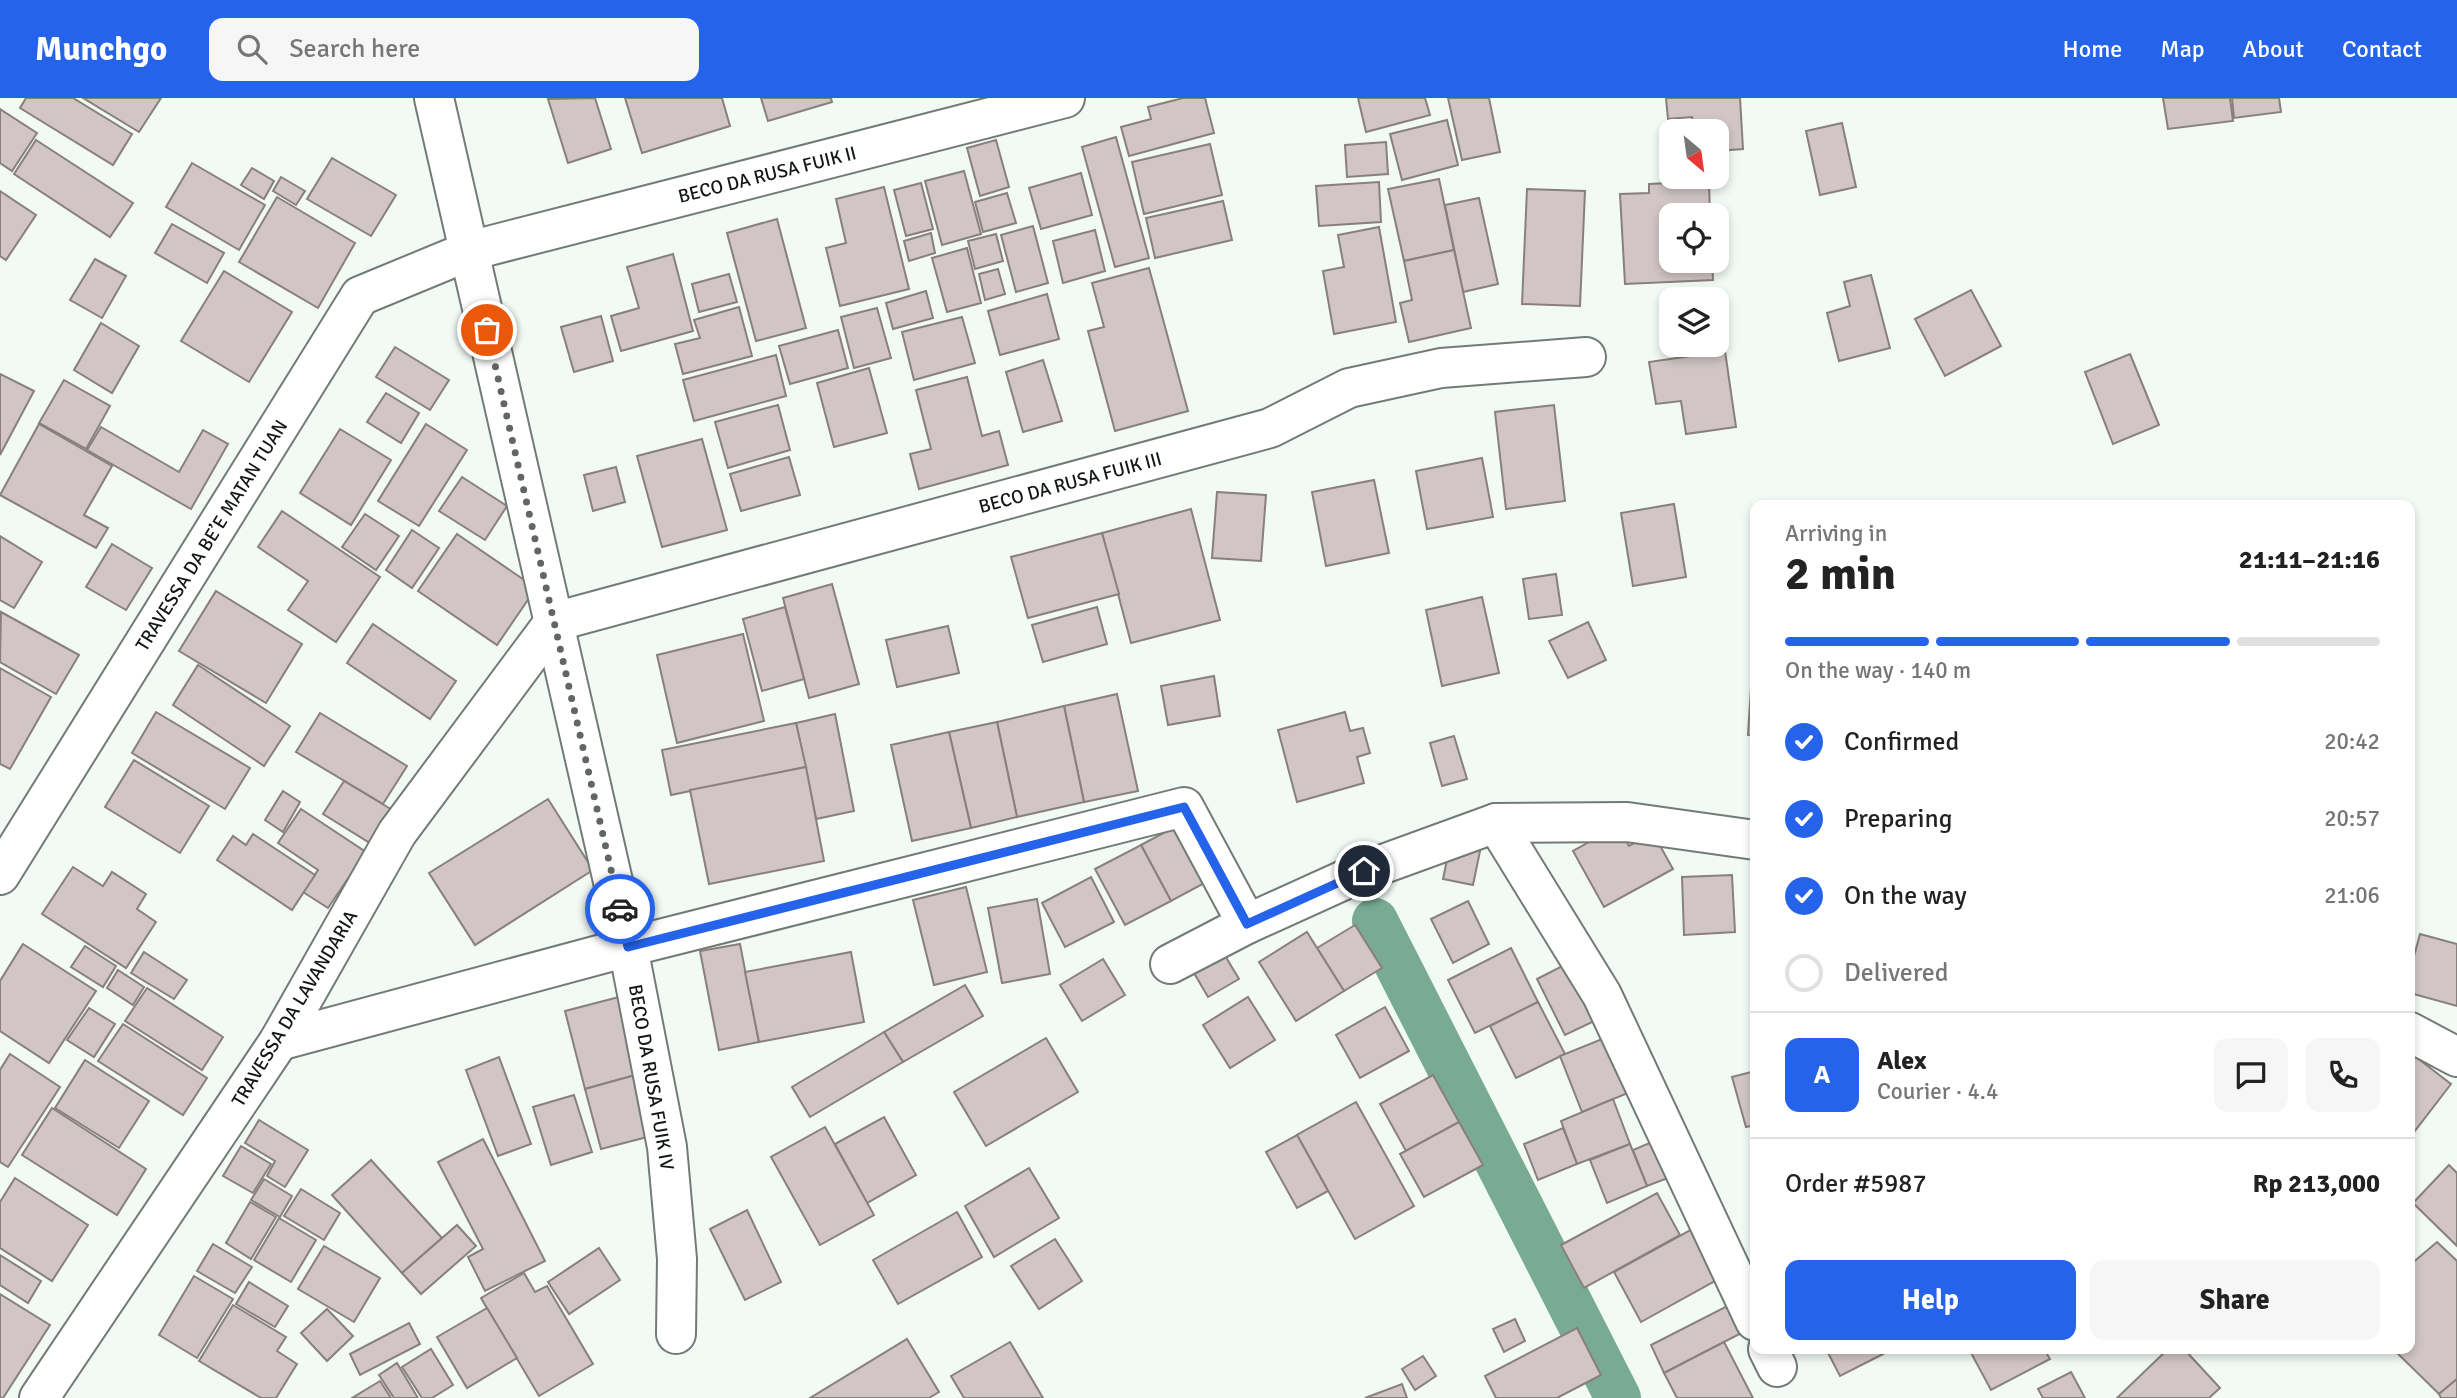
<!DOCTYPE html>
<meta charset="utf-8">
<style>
body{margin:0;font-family:Signika,sans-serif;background:#f6f6f6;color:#222;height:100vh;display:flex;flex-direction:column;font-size:26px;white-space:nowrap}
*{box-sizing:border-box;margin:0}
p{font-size:23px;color:#767676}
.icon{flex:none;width:38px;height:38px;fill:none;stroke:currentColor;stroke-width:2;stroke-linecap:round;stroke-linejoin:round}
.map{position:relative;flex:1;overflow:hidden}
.drawer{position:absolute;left:1750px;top:402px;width:665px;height:854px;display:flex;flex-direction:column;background:#fff;border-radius:14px;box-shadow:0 4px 10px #0003}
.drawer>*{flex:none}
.needle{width:46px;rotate:151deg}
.fabs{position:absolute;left:1659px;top:21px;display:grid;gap:14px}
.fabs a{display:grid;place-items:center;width:70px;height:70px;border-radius:14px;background:#fff;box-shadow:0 4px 10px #0003;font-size:35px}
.pin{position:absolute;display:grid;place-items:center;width:60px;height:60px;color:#fff;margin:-30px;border:4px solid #fff;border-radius:50%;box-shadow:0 2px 7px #0007}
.courier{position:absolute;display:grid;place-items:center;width:70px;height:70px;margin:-35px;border:5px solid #2563eb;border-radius:50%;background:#fff;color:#222;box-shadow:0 2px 9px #0007}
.summary em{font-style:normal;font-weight:700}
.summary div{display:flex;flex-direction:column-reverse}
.summary{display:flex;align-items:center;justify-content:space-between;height:119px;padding:0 35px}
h1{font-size:46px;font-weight:700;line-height:52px}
.bar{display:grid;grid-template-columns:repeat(4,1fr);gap:10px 7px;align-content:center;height:84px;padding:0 35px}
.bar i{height:9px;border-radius:5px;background:#e0e0e0}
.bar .selected{background:#2563eb}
.bar p{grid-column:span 4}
.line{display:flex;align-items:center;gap:18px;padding:0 35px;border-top:2px solid #e0e0e0}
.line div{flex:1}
.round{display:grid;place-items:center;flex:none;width:74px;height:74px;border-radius:14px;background:#f6f6f6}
ol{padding:0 35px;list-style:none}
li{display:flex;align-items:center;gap:21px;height:77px}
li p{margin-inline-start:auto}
li .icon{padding:7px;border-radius:50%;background:#2563eb;color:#fff;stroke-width:4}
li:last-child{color:#767676}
li i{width:38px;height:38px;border:4px solid #e0e0e0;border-radius:50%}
.cta{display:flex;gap:14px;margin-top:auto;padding:14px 35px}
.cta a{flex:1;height:80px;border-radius:14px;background:#2563eb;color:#fff;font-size:28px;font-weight:700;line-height:80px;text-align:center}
.cta a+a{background:#f6f6f6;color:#222}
header{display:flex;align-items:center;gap:42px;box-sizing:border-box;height:98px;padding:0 35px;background:#2563eb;color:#fff}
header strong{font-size:33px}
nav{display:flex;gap:38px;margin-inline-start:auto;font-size:24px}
.search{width:490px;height:63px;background:#f6f6f6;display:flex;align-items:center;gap:18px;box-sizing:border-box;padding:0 24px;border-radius:14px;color:#767676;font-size:26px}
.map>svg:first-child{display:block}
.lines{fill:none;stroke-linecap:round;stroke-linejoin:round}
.canal{stroke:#79ab93;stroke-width:46}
.building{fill:#d1c6c5;stroke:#897f7d;stroke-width:2}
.minor-casing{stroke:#737b77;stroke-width:42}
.minor{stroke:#fff;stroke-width:38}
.done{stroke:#616663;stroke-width:7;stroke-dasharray:0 12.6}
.route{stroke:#2563eb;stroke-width:9}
.labels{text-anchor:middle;stroke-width:5;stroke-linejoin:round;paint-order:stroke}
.street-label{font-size:19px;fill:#131715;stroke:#fff}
</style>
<header>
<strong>Munchgo</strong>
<div class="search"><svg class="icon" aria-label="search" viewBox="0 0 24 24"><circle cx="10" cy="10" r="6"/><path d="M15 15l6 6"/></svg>Search here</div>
<nav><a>Home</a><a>Map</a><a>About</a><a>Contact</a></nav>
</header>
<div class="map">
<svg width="2457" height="1300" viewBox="0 0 2457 1300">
<rect width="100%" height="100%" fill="#f1faf5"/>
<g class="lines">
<path class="canal" d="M1375,823L1618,1300"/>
</g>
<g class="building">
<path d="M26,0H73L132,36L113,67L20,10Z"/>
<path d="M83,0H161L139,34Z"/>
<path d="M595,0L611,51L568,65L548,1Z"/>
<path d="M625,0H722L730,28L642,55Z"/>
<path d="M761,0H831L832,4L768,23Z"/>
<path d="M1183,0H1205L1214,35L1129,58L1121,29L1151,21L1148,9Z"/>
<path d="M1358,0H1425L1430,17L1366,34Z"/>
<path d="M1448,0H1489L1500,54L1462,62Z"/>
<path d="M1666,0H1740L1743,51L1717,53V33H1693L1692,19L1668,21Z"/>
<path d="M2163,0H2230L2233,23L2168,31Z"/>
<path d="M2232,0H2279L2281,14L2234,20Z"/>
<path d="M0,11L37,35L12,73L0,65Z"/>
<path d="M1447,22L1458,67L1402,82L1390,36Z"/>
<path d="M1842,25L1856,89L1820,97L1806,33Z"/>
<path d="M1116,39L1149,160L1115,169L1082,49Z"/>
<path d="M36,42L133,105L110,139L14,76Z"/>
<path d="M996,42L1009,89L980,98L967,50Z"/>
<path d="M1386,44L1388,76L1347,79L1345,47Z"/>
<path d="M1210,46L1222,97L1144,116L1132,64Z"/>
<path d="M332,60L396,97L371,138L307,101Z"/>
<path d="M192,65L265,107L239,152L166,109Z"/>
<path d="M252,70L274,83L264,101L241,87Z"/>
<path d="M964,73L981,136L942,147L925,83Z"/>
<path d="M1081,75L1092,117L1041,131L1029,90Z"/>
<path d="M281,79L305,93L296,107L273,93Z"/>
<path d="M1439,81L1454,152L1404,163L1388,91Z"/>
<path d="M1709,83L1710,117H1671V163H1712L1713,182L1625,186L1620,96L1649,95V86Z"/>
<path d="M1379,84L1381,124L1319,128L1316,88Z"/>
<path d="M921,85L933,131L906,138L894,92Z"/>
<path d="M884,89L909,191L840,208L826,150L846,145L836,101Z"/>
<path d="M1527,91L1585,93L1580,208L1522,206Z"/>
<path d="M0,93L36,117L6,162L0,158Z"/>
<path d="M1007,95L1016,125L983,134L975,104Z"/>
<path d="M277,99L355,145L318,210L239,164Z"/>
<path d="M1479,100L1498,186L1463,194L1445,107Z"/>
<path d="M1223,103L1232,142L1155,160L1146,120Z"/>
<path d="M777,121L806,230L756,243L727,135Z"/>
<path d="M172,126L224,155L207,185L155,155Z"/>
<path d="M1033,128L1048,185L1016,194L1001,137Z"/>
<path d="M1379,129L1396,224L1334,236L1323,173L1344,169L1338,137Z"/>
<path d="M1095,132L1105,173L1063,185L1053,143Z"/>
<path d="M931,135L935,155L909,163L904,143Z"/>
<path d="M996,136L1003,163L975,171L968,143Z"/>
<path d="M967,150L981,205L947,214L932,160Z"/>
<path d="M1454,152L1471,230L1409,244L1400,205L1412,202L1404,163Z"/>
<path d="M673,156L693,233L621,253L611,218L639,210L627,169Z"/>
<path d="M95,161L126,178L102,220L70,202Z"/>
<path d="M1149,170L1188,313L1115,333L1088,233L1104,229L1092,185Z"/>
<path d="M998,171L1005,196L985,202L979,176Z"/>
<path d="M224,173L292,214L249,284L181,243Z"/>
<path d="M729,176L737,204L699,214L692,186Z"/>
<path d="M1871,177L1890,250L1839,263L1827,215L1850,208L1844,184Z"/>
<path d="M1971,192L2001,248L1945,278L1915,221Z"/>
<path d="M926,193L933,220L893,231L886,205Z"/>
<path d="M1047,196L1059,241L1000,257L988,213Z"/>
<path d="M739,209L752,258L683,276L675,246L700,240L694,222Z"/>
<path d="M877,210L891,260L854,270L841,219Z"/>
<path d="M601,218L613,263L574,274L561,229Z"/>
<path d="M962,219L975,265L914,282L902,234Z"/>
<path d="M101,225L139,248L112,295L74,272Z"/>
<path d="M838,232L848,270L790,286L779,248Z"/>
<path d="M395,249L449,282L430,312L376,279Z"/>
<path d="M1725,253L1736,329L1686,336L1681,303L1656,306L1649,264Z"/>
<path d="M2130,256L2159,327L2113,346L2085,274Z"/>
<path d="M776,257L786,298L694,323L683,282Z"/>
<path d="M1043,262L1062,323L1023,334L1006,274Z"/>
<path d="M869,270L887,335L834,349L817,285Z"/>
<path d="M0,276L34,293L0,357Z"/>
<path d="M967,279L982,338L999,333L1008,367L919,391L910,356L931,351L916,292Z"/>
<path d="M64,282L110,308L86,351L39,325Z"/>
<path d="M386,295L419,315L401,345L367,324Z"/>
<path d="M778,307L790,352L728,370L715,324Z"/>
<path d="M1554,307L1565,403L1506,411L1495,314Z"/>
<path d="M39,326L112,368L84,417L108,430L96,450L0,397Z"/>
<path d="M426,326L467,352L419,428L378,403Z"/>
<path d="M101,329L179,374L203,332L228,346L191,411L87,352Z"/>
<path d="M340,331L391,362L351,427L300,395Z"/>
<path d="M702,341L727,432L662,449L637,358Z"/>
<path d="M789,359L800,397L741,413L730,376Z"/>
<path d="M1482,360L1493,419L1427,431L1416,373Z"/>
<path d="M616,369L625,404L593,413L584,377Z"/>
<path d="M462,379L507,408L485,442L439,413Z"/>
<path d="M1374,382L1389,455L1326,468L1312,394Z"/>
<path d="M1217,394L1266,397L1261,463L1212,460Z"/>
<path d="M1674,406L1686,479L1633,488L1621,415Z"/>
<path d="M1191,411L1220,522L1131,545L1102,435Z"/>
<path d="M282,413L380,479L336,544L288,512L308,483L258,449Z"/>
<path d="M365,416L399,438L376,472L342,449Z"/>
<path d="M412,432L439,450L412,490L386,472Z"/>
<path d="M1102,435L1119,496L1028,520L1011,459Z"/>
<path d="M457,436L536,490L497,547L418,493Z"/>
<path d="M0,438L42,464L14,510L0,502Z"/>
<path d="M112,446L152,470L126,512L86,489Z"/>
<path d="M1556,476L1562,517L1529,521L1523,481Z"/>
<path d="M832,486L859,586L809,600L783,500Z"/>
<path d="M216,493L302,546L266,605L179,553Z"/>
<path d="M1482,499L1499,575L1442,588L1426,512Z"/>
<path d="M785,509L804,581L762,593L743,521Z"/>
<path d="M1097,509L1107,546L1043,564L1032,527Z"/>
<path d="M1,514L79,557L56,596L0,564Z"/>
<path d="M1588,524L1606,562L1568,580L1549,543Z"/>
<path d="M373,526L456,583L430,621L347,565Z"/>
<path d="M948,528L959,575L897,589L886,542Z"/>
<path d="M743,536L764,623L677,645L657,557Z"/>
<path d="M1754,543H1755V638L1748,637Z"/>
<path d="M198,567L290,628L264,668L173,607Z"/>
<path d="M0,570L51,599L10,671L0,666Z"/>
<path d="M1214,578L1220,618L1168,627L1161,588Z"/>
<path d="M1117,596L1138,693L1084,704L1064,608Z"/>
<path d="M1064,608L1084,704L1017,719L997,624Z"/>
<path d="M156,614L250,670L225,711L132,655Z"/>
<path d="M1345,614L1350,633L1363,630L1370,655L1357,659L1364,685L1297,704L1278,632Z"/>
<path d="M320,615L407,668L383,706L296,654Z"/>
<path d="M835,616L854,713L816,721L796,625Z"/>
<path d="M997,624L1017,719L971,730L949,634Z"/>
<path d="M796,625L806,669L671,697L662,652Z"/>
<path d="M949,634L971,730L912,743L891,647Z"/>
<path d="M1454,638L1467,681L1442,688L1430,645Z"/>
<path d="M134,662L209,708L180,755L105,709Z"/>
<path d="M806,669L824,763L709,786L690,692Z"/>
<path d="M344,683L399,716L378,750L323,716Z"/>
<path d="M283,693L300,704L283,734L265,722Z"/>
<path d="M548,701L593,772L475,847L429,775Z"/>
<path d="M301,711L366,754L328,810L303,794L318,772L278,745Z"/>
<path d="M1180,726L1210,782L1171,803L1141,747Z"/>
<path d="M1618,728L1629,748L1653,735L1673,771L1604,809L1573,753Z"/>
<path d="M253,736L315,777L292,812L217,762L233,738L246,747Z"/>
<path d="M1141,747L1171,803L1125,827L1095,771Z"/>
<path d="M1450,747L1480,753L1473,787L1443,781Z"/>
<path d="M73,769L103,788L112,774L146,796L137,811L156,824L126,870L42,816Z"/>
<path d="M1732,777L1735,834L1684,837L1682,779Z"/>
<path d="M1091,779L1114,824L1065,849L1042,805Z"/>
<path d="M966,789L987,874L934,887L913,802Z"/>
<path d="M1037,801L1050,876L1002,885L988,810Z"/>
<path d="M1468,803L1489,846L1453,865L1431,821Z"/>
<path d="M1355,827L1382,870L1344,893L1317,850Z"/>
<path d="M1307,834L1344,893L1296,923L1259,864Z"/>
<path d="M2420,836L2457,846V908L2410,895V873Z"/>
<path d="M23,846L96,893L49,965L0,933V883Z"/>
<path d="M740,846L759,944L719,952L700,853Z"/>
<path d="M85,848L116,868L103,889L71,869Z"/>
<path d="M1511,850L1538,904L1475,935L1448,882Z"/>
<path d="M144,854L187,882L174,901L131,875Z"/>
<path d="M851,854L864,924L759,944L745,874Z"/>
<path d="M1224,856L1239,881L1208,899L1194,875Z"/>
<path d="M1578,860L1607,917L1565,937L1537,881Z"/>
<path d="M1103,861L1125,897L1082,923L1060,887Z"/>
<path d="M118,872L144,889L133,907L107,890Z"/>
<path d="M965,887L983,918L903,964L884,934Z"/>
<path d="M147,890L223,939L202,972L125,923Z"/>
<path d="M619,899L639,976L585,991L565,913Z"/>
<path d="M1248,899L1275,942L1230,970L1203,927Z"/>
<path d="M1538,904L1565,956L1516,980L1490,928Z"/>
<path d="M1385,909L1409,953L1360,980L1336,937Z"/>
<path d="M89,910L115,926L94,959L67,942Z"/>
<path d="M123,926L207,980L183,1017L98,963Z"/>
<path d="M884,934L903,964L810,1019L792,989Z"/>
<path d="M1617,935L1640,990L1582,1014L1560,958Z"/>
<path d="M1046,940L1078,994L986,1048L954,994Z"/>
<path d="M10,956L60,989L8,1069L0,1064V972Z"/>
<path d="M2412,956L2451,986L2411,1038L2410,959Z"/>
<path d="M499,959L531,1046L498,1058L466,972Z"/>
<path d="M85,962L149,1003L119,1050L55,1010Z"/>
<path d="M1755,973V1027L1746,1029L1732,979Z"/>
<path d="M639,976L655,1037L601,1051L585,991Z"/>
<path d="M1433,977L1459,1024L1406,1053L1380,1006Z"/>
<path d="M574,997L592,1054L551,1067L533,1009Z"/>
<path d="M1613,1001L1630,1046L1577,1066L1561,1023Z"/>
<path d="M1356,1004L1414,1108L1355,1141L1297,1037Z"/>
<path d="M52,1010L146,1071L117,1117L22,1057Z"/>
<path d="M884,1019L916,1077L867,1105L835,1046Z"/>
<path d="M259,1022L308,1052L285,1089L267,1078L275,1063L245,1045Z"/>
<path d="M1459,1024L1483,1067L1424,1099L1400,1056Z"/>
<path d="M825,1029L874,1117L820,1147L771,1059Z"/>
<path d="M1563,1030L1577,1066L1538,1082L1524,1046Z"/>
<path d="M1297,1037L1328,1093L1297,1110L1266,1054Z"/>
<path d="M1666,1038L1681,1075L1647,1088L1633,1052Z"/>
<path d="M483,1041L545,1163L485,1193L468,1159L483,1151L438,1064Z"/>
<path d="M1630,1046L1647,1088L1607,1105L1590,1062Z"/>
<path d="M241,1048L271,1066L253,1095L223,1078Z"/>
<path d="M371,1062L442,1140L402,1175L332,1097Z"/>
<path d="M2449,1067L2457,1075V1148L2413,1105Z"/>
<path d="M1029,1070L1059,1120L994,1159L965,1108Z"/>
<path d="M15,1080L88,1127L52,1183L0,1150V1104Z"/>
<path d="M264,1081L292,1098L280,1119L251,1102Z"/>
<path d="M301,1091L340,1115L324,1142L284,1118Z"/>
<path d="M1657,1095L1680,1137L1584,1190L1561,1147Z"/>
<path d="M250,1104L276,1119L251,1161L226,1145Z"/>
<path d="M747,1112L781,1184L745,1202L710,1131Z"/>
<path d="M957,1114L982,1159L898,1206L873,1162Z"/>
<path d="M279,1120L316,1142L291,1184L254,1162Z"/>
<path d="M457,1127L476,1148L421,1196L402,1175Z"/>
<path d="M1694,1130L1722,1179L1641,1224L1614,1174Z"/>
<path d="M1055,1141L1082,1183L1039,1211L1011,1168Z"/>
<path d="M2437,1144L2457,1163V1281L2439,1296L2393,1251H2410V1167Z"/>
<path d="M213,1146L252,1169L235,1195L197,1173Z"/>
<path d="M324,1148L380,1180L354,1224L298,1191Z"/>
<path d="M599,1150L620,1182L569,1216L548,1184Z"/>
<path d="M0,1157L41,1183L28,1205L0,1187Z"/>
<path d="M524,1175L535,1194L547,1188L593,1266L539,1298L481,1200Z"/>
<path d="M194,1178L233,1201L197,1260L159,1237Z"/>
<path d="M249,1184L288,1208L275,1229L236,1206Z"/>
<path d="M0,1196L50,1227L3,1300H0Z"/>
<path d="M1741,1201L1755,1228L1664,1275L1651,1247Z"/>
<path d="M233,1207L286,1239L277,1253L297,1266L276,1300H261L199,1263Z"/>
<path d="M487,1210L517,1260L467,1290L437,1239Z"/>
<path d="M327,1211L353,1238L327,1263L301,1235Z"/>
<path d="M1515,1221L1525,1243L1504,1254L1493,1231Z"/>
<path d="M409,1225L420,1246L360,1277L350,1256Z"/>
<path d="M1577,1230L1601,1277L1557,1300H1496L1485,1278Z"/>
<path d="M907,1241L939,1294L929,1300H810Z"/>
<path d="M1010,1244L1043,1300H964L951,1278Z"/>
<path d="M1724,1244L1753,1300H1677L1664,1275Z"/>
<path d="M431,1251L453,1287L432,1300H422L402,1269Z"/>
<path d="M1826,1251H1893L1840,1278Z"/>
<path d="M1974,1251H2044L2050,1261L1991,1292L1970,1253Z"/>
<path d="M2168,1251H2184L2220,1290L2209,1300H2117Z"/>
<path d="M1423,1258L1436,1278L1415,1292L1402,1271Z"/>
<path d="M397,1265L418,1300H394L379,1277Z"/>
<path d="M2071,1274L2085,1300H2043L2038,1291Z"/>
<path d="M2457,1281V1300H2441L2439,1296Z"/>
<path d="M380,1283L391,1300H352Z"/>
<path d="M1402,1286L1407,1300H1365Z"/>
</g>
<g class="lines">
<g class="minor-casing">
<g id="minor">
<path d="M434,0L628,849L667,1049L677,1161L676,1236"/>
<path d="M1496,725L1602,897L1755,1223"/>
<path d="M0,777L360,198L469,153L1065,0"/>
<path d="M1170,866L1247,826"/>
<path d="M2410,934L2457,959"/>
<path d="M279,943L628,849L1184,709L1247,826L1364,773L1496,725L1627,724L1755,742"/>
<path d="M1768,1251L1777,1269"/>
<path d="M39,1300L279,943L397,735L554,524L1270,330L1349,290L1441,270L1586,259"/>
</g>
</g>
<use href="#minor" class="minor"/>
</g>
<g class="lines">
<path class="done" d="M487,232L620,811"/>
<path class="route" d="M620,811L628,849L1184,709L1247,826L1364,773"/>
</g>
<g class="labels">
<g class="street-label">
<text transform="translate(767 76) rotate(-14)" y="7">BECO DA RUSA FUIK II</text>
<text transform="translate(1070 384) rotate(-15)" y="7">BECO DA RUSA FUIK III</text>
<text transform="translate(211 437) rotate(-58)" y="7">TRAVESSA DA BE’E MATAN TUAN</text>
<text transform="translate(294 910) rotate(-59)" y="7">TRAVESSA DA LAVANDARIA</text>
<text transform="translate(652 979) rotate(80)" y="7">BECO DA RUSA FUIK IV</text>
</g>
</g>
</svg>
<div class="fabs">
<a><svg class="needle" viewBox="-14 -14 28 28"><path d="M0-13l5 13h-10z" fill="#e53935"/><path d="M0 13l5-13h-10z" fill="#767676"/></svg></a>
<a><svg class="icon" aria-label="locate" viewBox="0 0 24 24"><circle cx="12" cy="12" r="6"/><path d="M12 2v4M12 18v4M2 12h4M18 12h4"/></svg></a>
<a><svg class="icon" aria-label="layers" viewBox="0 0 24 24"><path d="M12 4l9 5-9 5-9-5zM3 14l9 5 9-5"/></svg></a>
</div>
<div class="pin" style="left:487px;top:232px;background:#ea580c"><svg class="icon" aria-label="bag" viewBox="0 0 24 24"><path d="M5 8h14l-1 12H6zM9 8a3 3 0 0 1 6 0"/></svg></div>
<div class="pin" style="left:1364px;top:773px;background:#1f2937"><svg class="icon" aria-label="home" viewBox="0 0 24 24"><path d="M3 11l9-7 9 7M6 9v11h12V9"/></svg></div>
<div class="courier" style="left:620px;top:811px"><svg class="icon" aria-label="car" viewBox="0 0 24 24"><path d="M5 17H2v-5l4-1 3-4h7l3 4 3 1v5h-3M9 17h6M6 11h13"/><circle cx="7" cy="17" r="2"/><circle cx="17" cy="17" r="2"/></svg></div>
<section class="drawer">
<div class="summary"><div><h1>2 min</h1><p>Arriving in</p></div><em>21:11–21:16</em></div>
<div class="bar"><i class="selected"></i><i class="selected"></i><i class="selected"></i><i></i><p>On the way · 140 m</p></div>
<ol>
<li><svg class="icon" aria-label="check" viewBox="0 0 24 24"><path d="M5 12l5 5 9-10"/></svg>Confirmed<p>20:42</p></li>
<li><svg class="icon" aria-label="check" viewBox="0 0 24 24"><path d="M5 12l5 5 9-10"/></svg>Preparing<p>20:57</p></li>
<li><svg class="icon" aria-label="check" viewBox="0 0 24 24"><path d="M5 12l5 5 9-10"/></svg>On the way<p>21:06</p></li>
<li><i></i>Delivered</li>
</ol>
<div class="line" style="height:126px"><b class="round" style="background:#2563eb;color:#fff">A</b><div><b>Alex</b><p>Courier · 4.4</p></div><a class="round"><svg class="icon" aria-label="chat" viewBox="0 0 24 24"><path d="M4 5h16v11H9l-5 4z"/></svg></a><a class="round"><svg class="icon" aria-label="phone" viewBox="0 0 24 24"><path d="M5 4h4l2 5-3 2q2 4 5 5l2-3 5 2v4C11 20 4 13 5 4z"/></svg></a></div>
<div class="line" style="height:91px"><div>Order #5987</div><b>Rp 213,000</b></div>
<div class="cta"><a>Help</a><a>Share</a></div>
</section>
</div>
